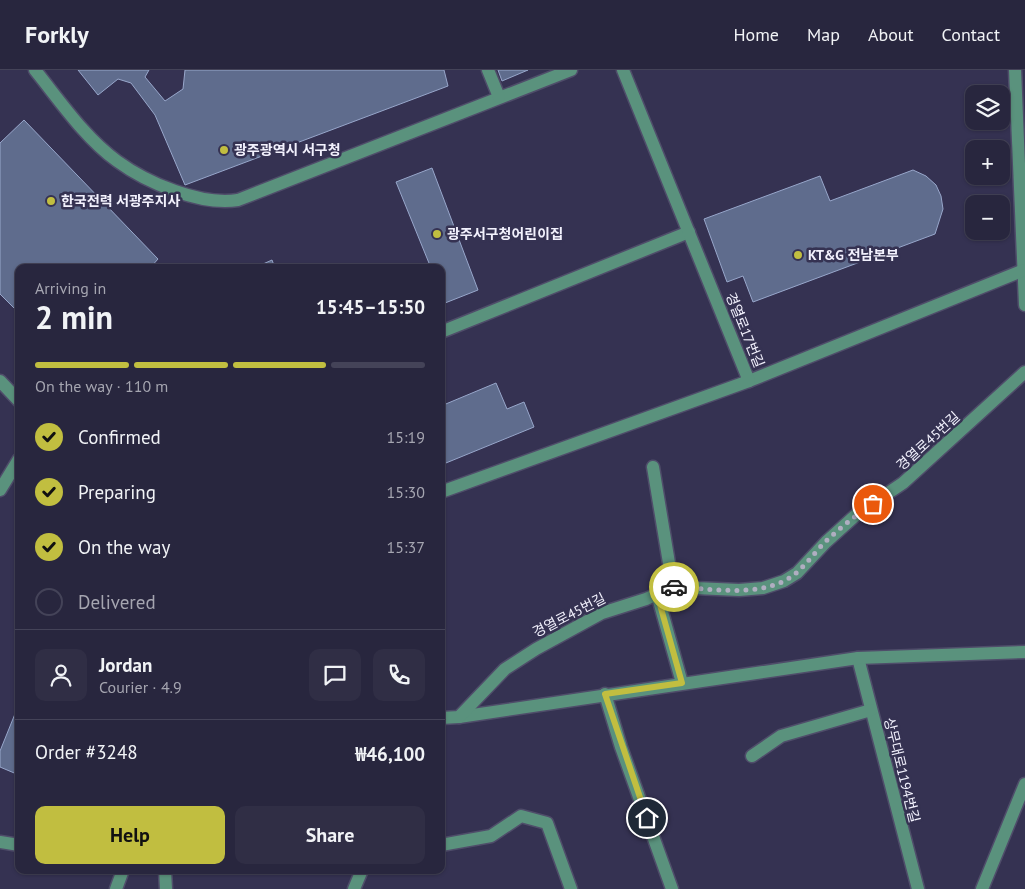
<!DOCTYPE html>
<meta charset="utf-8">
<style>
body{margin:0;font-family:"PT Sans","Noto Sans KR",sans-serif;background:#302e45;color:#f1f3f6;height:100vh;display:flex;flex-direction:column;font-size:19px;white-space:nowrap}
*{box-sizing:border-box;margin:0}
p{font-size:16px;color:#a5a5b0}
.icon{flex:none;width:28px;height:28px;fill:none;stroke:currentColor;stroke-width:2;stroke-linecap:round;stroke-linejoin:round}
.map{position:relative;flex:1;overflow:hidden}
.drawer{position:absolute;left:15px;top:194px;width:430px;height:610px;display:flex;flex-direction:column;background:#28263e;border-radius:10px;box-shadow:0 1px 4px #0004,0 0 0 1px #444358}
.drawer>*{flex:none}
.buttons{position:absolute;left:965px;top:15px;display:grid;gap:10px}
.buttons a{display:grid;place-items:center;width:45px;height:45px;border-radius:10px;background:#28263e;box-shadow:0 1px 4px #0004,0 0 0 1px #444358;font-size:25px}
.pin{position:absolute;display:grid;place-items:center;width:42px;height:42px;color:#fff;margin:-21px;border:2px solid #fff;border-radius:50%;box-shadow:0 1px 5px #0007}
.courier{position:absolute;display:grid;place-items:center;width:50px;height:50px;margin:-25px;border:4px solid #c1be40;border-radius:50%;background:#fff;color:#222;box-shadow:0 1px 6px #0007}
.head em{font-style:normal;font-weight:700}
.head div{display:flex;flex-direction:column-reverse}
.head{display:flex;align-items:center;justify-content:space-between;height:85px;padding:0 20px}
h1{font-size:32px;font-weight:700;line-height:38px}
.bar{display:grid;grid-template-columns:repeat(4,1fr);gap:8px 5px;align-content:center;height:60px;padding:0 20px}
.bar i{height:6px;border-radius:4px;background:#444358}
.bar .on{background:#c1be40}
.bar p{grid-column:span 4}
.line{display:flex;align-items:center;gap:12px;padding:0 20px;border-top:1px solid #444358}
.line div{flex:1}
.round{display:grid;place-items:center;flex:none;width:52px;height:52px;border-radius:10px;background:#302e45}
ol{padding:0 20px;list-style:none}
li{display:flex;align-items:center;gap:15px;height:55px}
li p{margin-inline-start:auto}
li .icon{padding:5px;border-radius:50%;background:#c1be40;color:#111;stroke-width:4}
li:last-child{color:#a5a5b0}
li i{width:28px;height:28px;border:2px solid #444358;border-radius:50%}
.button{display:flex;gap:10px;margin-top:auto;padding:10px 20px}
.button a{flex:1;height:58px;border-radius:10px;background:#c1be40;color:#111;font-size:20px;font-weight:700;line-height:58px;text-align:center}
.button a+a{background:#302e45;color:#f1f3f6}
header{display:flex;align-items:center;gap:30px;box-sizing:border-box;height:70px;padding:0 25px;background:#28263e;border-bottom:1px solid #444358}
header strong{font-size:24px}
nav{display:flex;gap:28px;margin-inline-start:auto;font-size:18px}
.map>svg:first-child{display:block}
.building{fill:#5f6c8d;stroke:#98a7cb}
.lines{fill:none;stroke-linecap:round;stroke-linejoin:round}
.minor-casing{stroke:#4f4d6a;stroke-width:15}
.minor{stroke:#5a927d;stroke-width:12}
.done{stroke:#b0aec1;stroke-width:5;stroke-dasharray:0 9}
.route{stroke:#c1be40;stroke-width:6}
.poi-dot{fill:#c1be40;stroke:#353252;stroke-width:2}
.labels{text-anchor:middle;stroke-width:5;stroke-linejoin:round;paint-order:stroke}
.poi-label{font-size:14px;font-weight:bold;fill:#f2f1fd;stroke:#353252;text-anchor:start}
.street-label{font-size:14px;fill:#f2f1fd;stroke:#353252}
</style>
<header>
<strong>Forkly</strong>
<nav><a>Home</a><a>Map</a><a>About</a><a>Contact</a></nav>
</header>
<div class="map">
<svg width="1025" height="819" viewBox="0 0 1025 819">
<rect width="100%" height="100%" fill="#353252"/>
<g class="building">
<path d="M78,0H149L145,7L165,31L183,19L185,0H444L448,16L185,115L155,45L131,13L118,9L98,25Z"/>
<path d="M498,0H528L502,11Z"/>
<path d="M24,50L158,189L150,198H19V243L0,224V73Z"/>
<path d="M432,98L478,220L445,233L441,223V198H431L396,112Z"/>
<path d="M913,100L926,106L936,115L941,126L943,139L935,164L753,232L743,206L727,212L704,149L820,106L830,131Z"/>
<path d="M272,190L275,198H254Z"/>
<path d="M496,313L507,339L524,332L534,357L441,395V336Z"/>
<path d="M19,634V705L0,697V681Z"/>
</g>
<g class="lines">
<g class="minor-casing">
<g id="minor">
<path d="M35,0C60,31 85,68 117,91C147,113 201,136 238,130L571,0"/>
<path d="M488,0L499,27"/>
<path d="M1015,0L1025,235"/>
<path d="M441,262L689,162"/>
<path d="M0,311L19,331"/>
<path d="M749,311L1024,200"/>
<path d="M653,397L673,517"/>
<path d="M0,420L19,389"/>
<path d="M441,422L749,311L623,0"/>
<path d="M657,524L682,613"/>
<path d="M858,588L918,819"/>
<path d="M605,624L621,677L672,819"/>
<path d="M459,647L858,588L1025,582"/>
<path d="M441,648L459,647L505,599L536,579L602,543L646,529L673,517L739,520L763,518L784,511L797,503L826,472L857,444L903,413L1025,302"/>
<path d="M752,686L781,666L871,640"/>
<path d="M0,772L19,775"/>
<path d="M441,775L491,766L521,746L547,753L571,819"/>
<path d="M165,800L166,819"/>
<path d="M116,819L123,800"/>
<path d="M354,819L362,800"/>
<path d="M982,819L1025,714"/>
</g>
</g>
<use href="#minor" class="minor"/>
</g>
<g class="lines">
<path class="done" d="M674,517C708,518 752,527 784,511C801,503 812,485 825,472C840,458 856,445 873,434"/>
<path class="route" d="M647,748L605,624L682,613L657,524L674,517"/>
</g>
<g class="poi-dot">
<circle cx="224" cy="80" r="5"/>
<circle cx="51" cy="131" r="5"/>
<circle cx="437" cy="164" r="5"/>
<circle cx="798" cy="185" r="5"/>
</g>
<g class="labels">
<g class="poi-label">
<text x="234" y="85">광주광역시 서구청</text>
<text x="61" y="136">한국전력 서광주지사</text>
<text x="447" y="169">광주서구청어린이집</text>
<text x="808" y="190">KT&amp;G 전남본부</text>
</g>
<g class="street-label">
<text transform="translate(745 260) rotate(68)" y="5">경열로17번길</text>
<text transform="translate(928 371) rotate(-42)" y="5">경열로45번길</text>
<text transform="translate(569 545) rotate(-27)" y="5">경열로45번길</text>
<text transform="translate(902 700) rotate(76)" y="5">상무대로1194번길</text>
</g>
</g>
</svg>
<div class="buttons">
<a><svg class="icon" aria-label="layers" viewBox="0 0 24 24"><path d="M12 4l9 5-9 5-9-5zM3 14l9 5 9-5"/></svg></a>
<a>+</a>
<a>−</a>
</div>
<div class="pin" style="left:873px;top:434px;background:#ea580c"><svg class="icon" aria-label="bag" viewBox="0 0 24 24"><path d="M5 8h14l-1 12H6zM9 8a3 3 0 0 1 6 0"/></svg></div>
<div class="pin" style="left:647px;top:748px;background:#1f2937"><svg class="icon" aria-label="home" viewBox="0 0 24 24"><path d="M3 11l9-7 9 7M6 9v11h12V9"/></svg></div>
<div class="courier" style="left:674px;top:517px"><svg class="icon" aria-label="car" viewBox="0 0 24 24"><path d="M5 17H2v-5l4-1 3-4h7l3 4 3 1v5h-3M9 17h6M6 11h13"/><circle cx="7" cy="17" r="2"/><circle cx="17" cy="17" r="2"/></svg></div>
<section class="drawer">
<div class="head"><div><h1>2 min</h1><p>Arriving in</p></div><em>15:45–15:50</em></div>
<div class="bar"><i class="on"></i><i class="on"></i><i class="on"></i><i></i><p>On the way · 110 m</p></div>
<ol>
<li><svg class="icon" aria-label="check" viewBox="0 0 24 24"><path d="M5 12l5 5 9-10"/></svg>Confirmed<p>15:19</p></li>
<li><svg class="icon" aria-label="check" viewBox="0 0 24 24"><path d="M5 12l5 5 9-10"/></svg>Preparing<p>15:30</p></li>
<li><svg class="icon" aria-label="check" viewBox="0 0 24 24"><path d="M5 12l5 5 9-10"/></svg>On the way<p>15:37</p></li>
<li><i></i>Delivered</li>
</ol>
<div class="line" style="height:90px"><a class="round"><svg class="icon" aria-label="person" viewBox="0 0 24 24"><circle cx="12" cy="8" r="4"/><path d="M4 21q1-7 8-7t8 7"/></svg></a><div><b>Jordan</b><p>Courier · 4.9</p></div><a class="round"><svg class="icon" aria-label="chat" viewBox="0 0 24 24"><path d="M4 5h16v11H9l-5 4z"/></svg></a><a class="round"><svg class="icon" aria-label="phone" viewBox="0 0 24 24"><path d="M5 4h4l2 5-3 2q2 4 5 5l2-3 5 2v4C11 20 4 13 5 4z"/></svg></a></div>
<div class="line" style="height:65px"><div>Order #3248</div><b>₩46,100</b></div>
<div class="button"><a>Help</a><a>Share</a></div>
</section>
</div>
